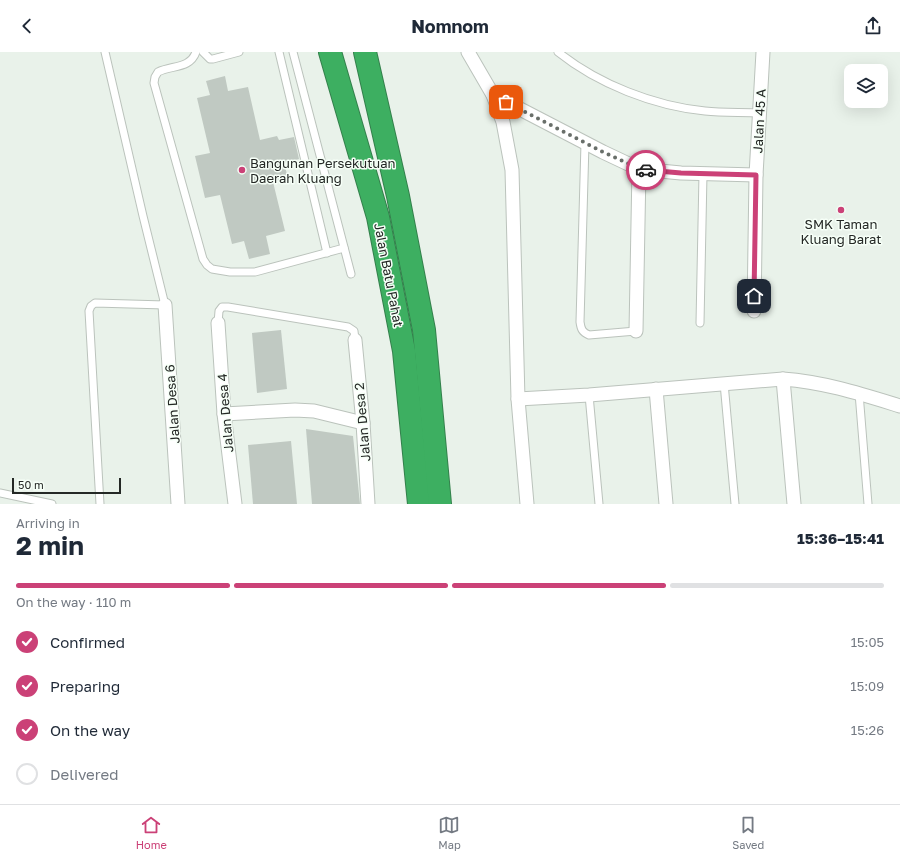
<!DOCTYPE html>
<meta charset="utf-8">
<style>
body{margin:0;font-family:"Golos Text",sans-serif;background:#f2f2f3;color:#1f2937;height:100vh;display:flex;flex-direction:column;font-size:15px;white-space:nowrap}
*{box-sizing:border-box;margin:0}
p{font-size:13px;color:#747a83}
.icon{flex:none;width:22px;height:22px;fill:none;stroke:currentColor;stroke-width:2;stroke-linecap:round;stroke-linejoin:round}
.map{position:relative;height:452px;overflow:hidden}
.details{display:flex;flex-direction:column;background:#fff;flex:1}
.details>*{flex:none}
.fabs{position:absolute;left:844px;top:12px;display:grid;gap:8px}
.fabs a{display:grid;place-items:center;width:44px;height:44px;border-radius:8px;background:#fff;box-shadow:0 4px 16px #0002;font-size:20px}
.scale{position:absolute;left:12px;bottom:10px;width:109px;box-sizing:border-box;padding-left:4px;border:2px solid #242825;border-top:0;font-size:11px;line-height:14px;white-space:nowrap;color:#242825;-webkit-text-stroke:3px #f6fff7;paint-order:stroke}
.pin{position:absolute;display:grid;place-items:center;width:34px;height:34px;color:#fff;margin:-17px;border-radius:8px;box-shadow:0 2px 6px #0006}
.courier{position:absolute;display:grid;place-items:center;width:40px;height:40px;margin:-20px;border:3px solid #cb4177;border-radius:50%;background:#fff;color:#222;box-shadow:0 1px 5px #0007}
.headline em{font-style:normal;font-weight:700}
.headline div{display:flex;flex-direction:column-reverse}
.headline{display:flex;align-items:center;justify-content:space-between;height:68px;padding:0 16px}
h1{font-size:26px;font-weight:700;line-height:30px}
.bar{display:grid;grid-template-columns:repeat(4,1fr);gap:6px 4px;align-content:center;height:48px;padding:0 16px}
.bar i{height:5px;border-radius:3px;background:#e0e1e3}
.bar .on{background:#cb4177}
.bar p{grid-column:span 4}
ol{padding:0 16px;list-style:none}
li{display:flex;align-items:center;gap:12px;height:44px}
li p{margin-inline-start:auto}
li .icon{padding:4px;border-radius:50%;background:#cb4177;color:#fff;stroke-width:4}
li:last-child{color:#747a83}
li i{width:22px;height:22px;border:2px solid #e0e1e3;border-radius:50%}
header{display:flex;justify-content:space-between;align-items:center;height:52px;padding:0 16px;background:#fff;font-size:18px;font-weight:700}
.dock{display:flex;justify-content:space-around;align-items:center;height:56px;border-top:1px solid #e0e1e3;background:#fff;font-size:11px;color:#747a83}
.dock a{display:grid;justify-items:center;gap:2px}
.dock .on{color:#cb4177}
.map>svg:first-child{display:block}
.building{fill:#c0c9c2}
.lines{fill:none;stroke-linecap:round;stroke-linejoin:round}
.lane-casing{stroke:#bbc3bc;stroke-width:9}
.street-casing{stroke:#bbc3bc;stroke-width:15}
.highway-casing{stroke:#34804c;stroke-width:24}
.lane{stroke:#fff;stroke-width:7}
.street{stroke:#fff;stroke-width:13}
.highway{stroke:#3daf61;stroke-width:22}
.done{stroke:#696f6a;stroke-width:4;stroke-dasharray:0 7.2}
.route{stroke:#cb4177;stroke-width:5}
.poi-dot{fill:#cb4177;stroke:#f6fff7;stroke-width:1.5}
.labels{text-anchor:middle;stroke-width:3;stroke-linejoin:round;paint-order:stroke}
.street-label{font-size:13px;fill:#242825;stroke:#f6fff7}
.poi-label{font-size:13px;fill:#242825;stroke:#f6fff7;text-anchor:start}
</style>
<header><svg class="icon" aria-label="back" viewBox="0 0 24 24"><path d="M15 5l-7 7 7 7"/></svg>Nomnom<svg class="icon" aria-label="share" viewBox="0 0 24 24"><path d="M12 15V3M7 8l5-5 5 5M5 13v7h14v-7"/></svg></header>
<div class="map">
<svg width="900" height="452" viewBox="0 0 900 452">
<rect width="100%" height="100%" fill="#e9f2ea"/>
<g class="building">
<path d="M225,24L228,39L248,35L260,88L277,84L279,88L294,85L299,107L284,111L288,126L273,130L285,179L266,184L270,202L249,207L244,189L232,192L220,143L205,146L195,104L210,101L197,46L210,43L206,29Z"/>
<path d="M281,278L287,337L257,341L252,281Z"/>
<path d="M306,377L353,384L360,452H312Z"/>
<path d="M291,389L297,452H253L248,393Z"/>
</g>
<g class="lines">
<g class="lane-casing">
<g id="lane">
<path d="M196,0C190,17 172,13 158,20L155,25L154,31L203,207L207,213L212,217L230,220H255L344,196"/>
<path d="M203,0L210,7H213L239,0"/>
<path d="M279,0L327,201"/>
<path d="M293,0L351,222"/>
<path d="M558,0C598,32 654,54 705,59C723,61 742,60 760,61"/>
<path d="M585,91L580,270C581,277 582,280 589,283L636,279"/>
<path d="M218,271L219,259L222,255H228L348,275L354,279L355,288"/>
<path d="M700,271L703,122"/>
<path d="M724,331L735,452"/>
<path d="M859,341L868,452"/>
<path d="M589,343L599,452"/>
<path d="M0,441L52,452"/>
<path d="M100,452L89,259L91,254L95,251L165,253L143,164L105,0"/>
</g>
</g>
<g class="street-casing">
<g id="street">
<path d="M468,0L493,43L503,70L512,118L518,347L527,452"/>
<path d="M493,43L603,100L639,117L681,121L756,123"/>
<path d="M165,253L178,452"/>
<path d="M754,259L756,123L763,0"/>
<path d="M218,271L224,362L235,452"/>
<path d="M636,279L639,117"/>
<path d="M355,288L363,371L368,452"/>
<path d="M783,327L794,452"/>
<path d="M656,337L666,452"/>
<path d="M518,347L589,343L783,327C824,330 861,342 900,354"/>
<path d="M224,362L295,358L314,359L363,371"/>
</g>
</g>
<g class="highway-casing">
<g id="highway">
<path d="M330,0L378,165L404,299L419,452"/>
<path d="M365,0L398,144L424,278L440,452"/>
</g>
</g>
<use href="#lane" class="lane"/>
<use href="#street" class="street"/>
<use href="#highway" class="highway"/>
</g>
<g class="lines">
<path class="done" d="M506,50L603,100L638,116L646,118"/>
<path class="route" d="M646,118L681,121L756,123L754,244"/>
</g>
<g class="poi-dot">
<circle cx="242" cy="118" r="4"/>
<circle cx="841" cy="158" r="4"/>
</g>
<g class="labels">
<g class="street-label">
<text transform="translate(759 69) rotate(-87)" y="5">Jalan 45 A</text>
<text transform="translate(389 223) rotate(79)" y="5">Jalan Batu Pahat</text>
<text transform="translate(172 352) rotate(-94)" y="5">Jalan Desa 6</text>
<text transform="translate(225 361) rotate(-95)" y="5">Jalan Desa 4</text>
<text transform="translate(362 370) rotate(-95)" y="5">Jalan Desa 2</text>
</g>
<g class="poi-label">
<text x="250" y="116">Bangunan Persekutuan<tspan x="250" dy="15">Daerah Kluang</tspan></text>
<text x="841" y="177" text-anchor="middle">SMK Taman<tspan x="841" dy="15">Kluang Barat</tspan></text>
</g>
</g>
</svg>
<div class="fabs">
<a><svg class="icon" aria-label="layers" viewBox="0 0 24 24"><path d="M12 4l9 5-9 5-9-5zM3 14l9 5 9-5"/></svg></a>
</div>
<div class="scale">50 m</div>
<div class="pin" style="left:506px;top:50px;background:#ea580c"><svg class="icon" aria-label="bag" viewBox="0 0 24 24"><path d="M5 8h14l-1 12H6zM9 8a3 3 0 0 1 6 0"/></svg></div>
<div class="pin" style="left:754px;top:244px;background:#1f2937"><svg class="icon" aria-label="home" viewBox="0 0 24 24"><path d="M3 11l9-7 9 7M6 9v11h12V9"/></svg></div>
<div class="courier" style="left:646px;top:118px"><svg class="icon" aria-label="car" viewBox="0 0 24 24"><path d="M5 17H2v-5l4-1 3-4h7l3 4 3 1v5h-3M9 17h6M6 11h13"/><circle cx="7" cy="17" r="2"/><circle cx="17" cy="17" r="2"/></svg></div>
</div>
<section class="details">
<div class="headline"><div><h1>2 min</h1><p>Arriving in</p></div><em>15:36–15:41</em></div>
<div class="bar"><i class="on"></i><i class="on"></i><i class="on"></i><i></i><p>On the way · 110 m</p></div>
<ol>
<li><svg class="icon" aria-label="check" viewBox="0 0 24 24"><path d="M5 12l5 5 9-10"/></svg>Confirmed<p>15:05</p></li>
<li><svg class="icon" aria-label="check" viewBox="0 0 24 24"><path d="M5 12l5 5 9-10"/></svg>Preparing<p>15:09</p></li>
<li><svg class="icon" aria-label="check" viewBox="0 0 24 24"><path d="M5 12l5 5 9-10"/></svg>On the way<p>15:26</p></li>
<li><i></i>Delivered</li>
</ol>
</section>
<nav class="dock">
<a class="on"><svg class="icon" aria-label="home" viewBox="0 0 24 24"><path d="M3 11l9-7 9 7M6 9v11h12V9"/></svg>Home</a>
<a><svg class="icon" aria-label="map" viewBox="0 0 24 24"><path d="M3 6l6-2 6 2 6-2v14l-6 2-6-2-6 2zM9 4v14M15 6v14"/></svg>Map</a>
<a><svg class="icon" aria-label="saved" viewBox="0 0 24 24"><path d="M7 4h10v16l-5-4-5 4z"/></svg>Saved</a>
</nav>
